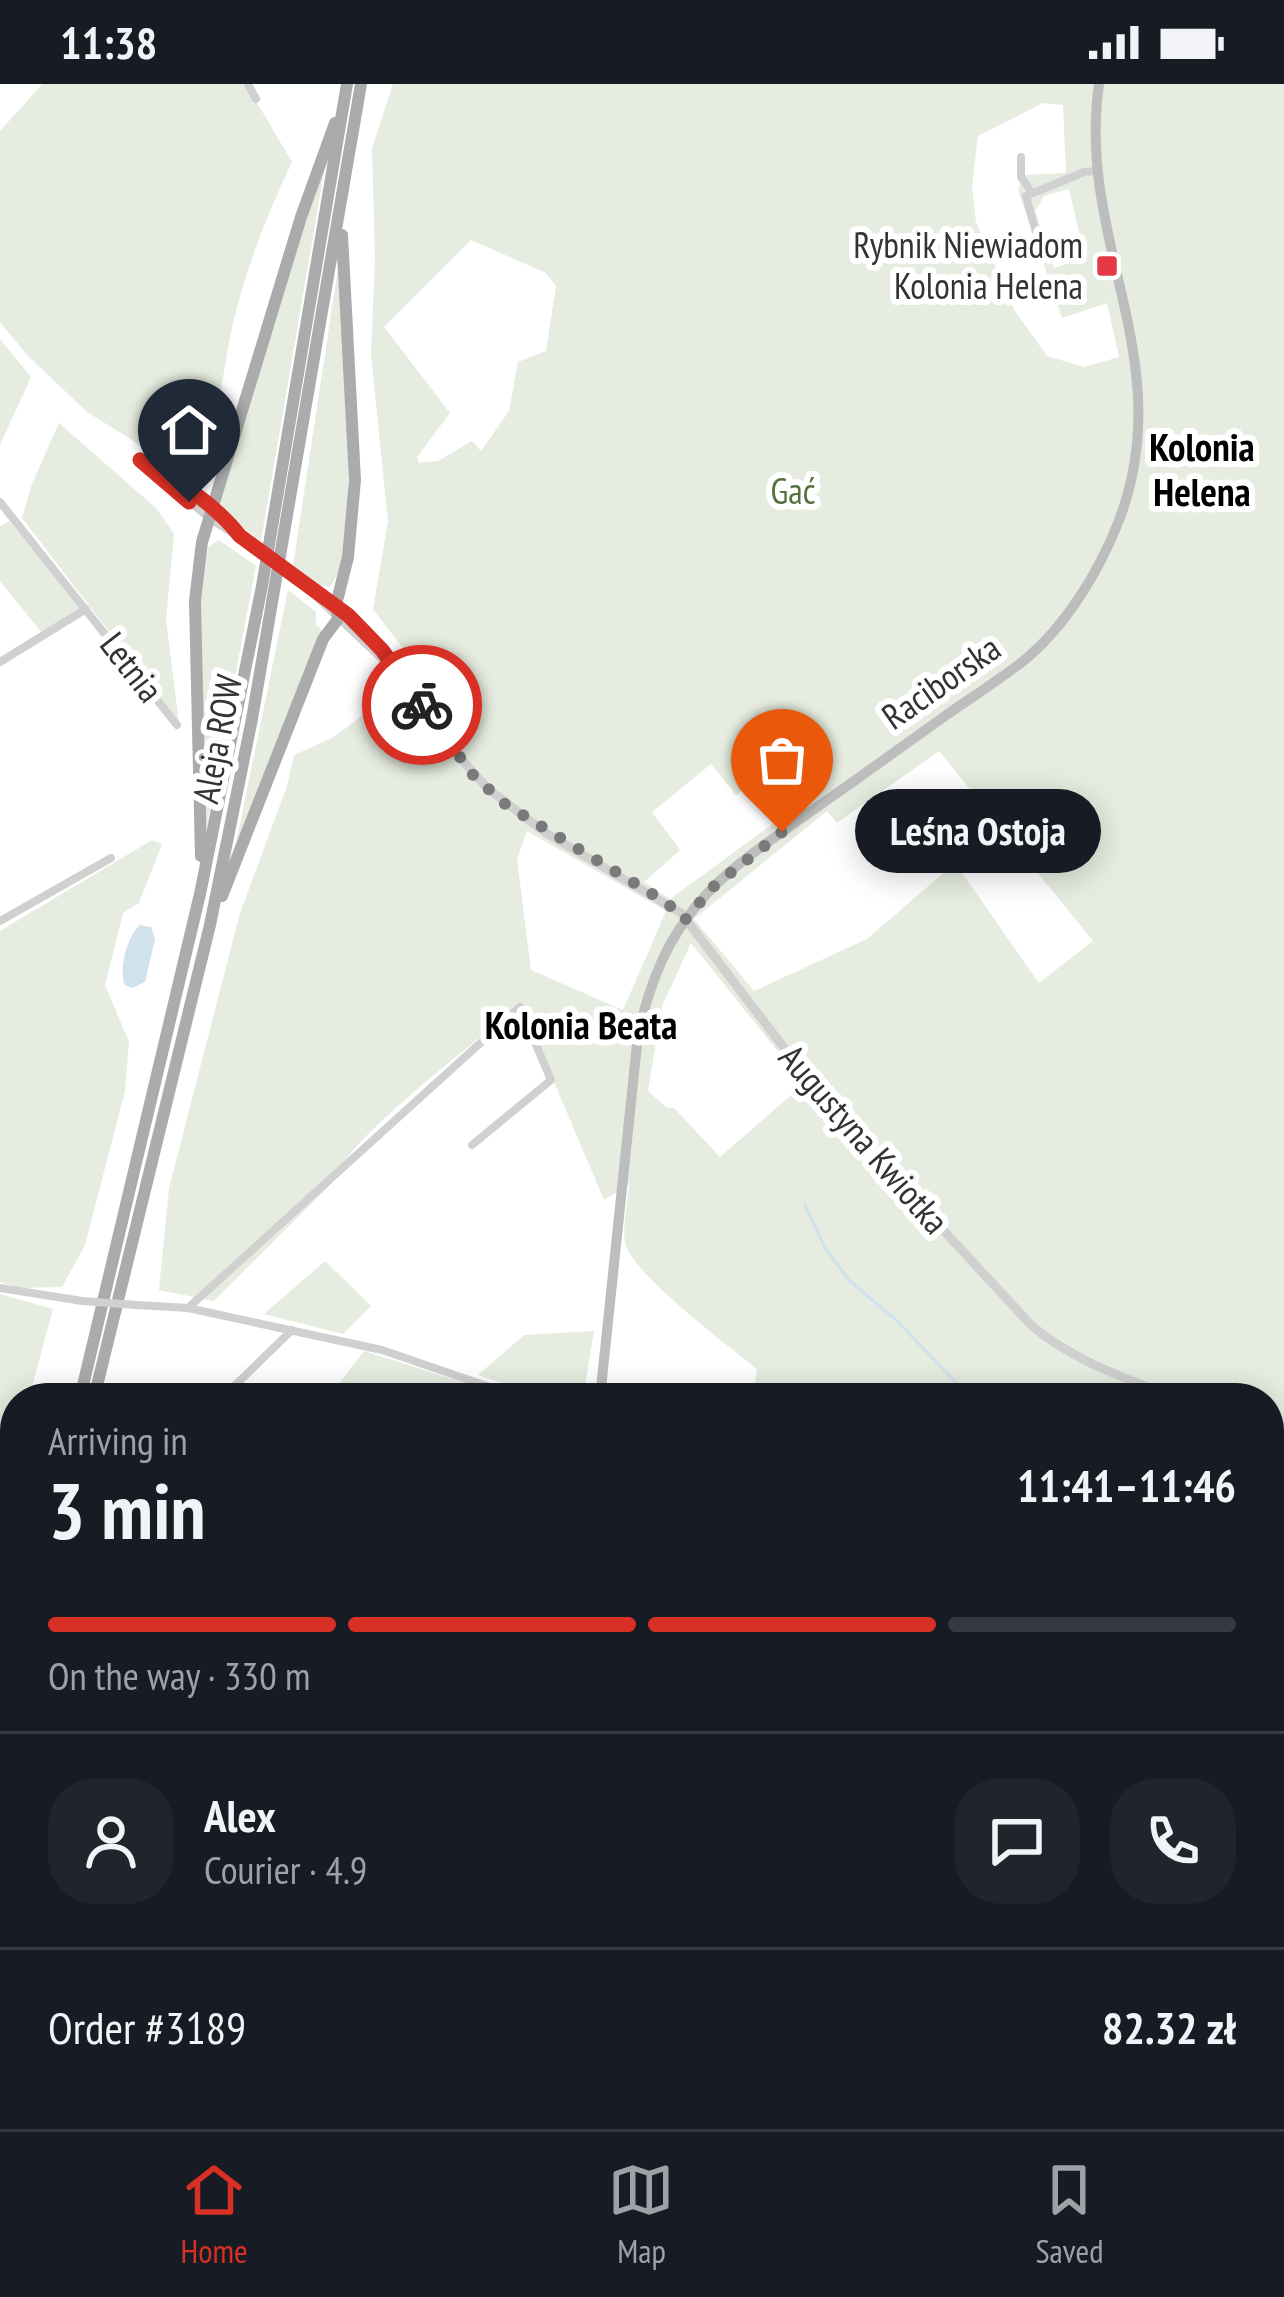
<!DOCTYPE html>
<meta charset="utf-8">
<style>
body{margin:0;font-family:"PT Sans Narrow",sans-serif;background:#20242c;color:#f1f3f6;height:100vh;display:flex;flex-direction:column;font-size:45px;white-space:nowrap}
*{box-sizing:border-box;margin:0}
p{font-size:39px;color:#9ea1a6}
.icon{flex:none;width:66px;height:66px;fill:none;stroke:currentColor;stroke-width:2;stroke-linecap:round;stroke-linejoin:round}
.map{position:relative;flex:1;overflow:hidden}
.panel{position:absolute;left:0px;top:1299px;width:1284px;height:747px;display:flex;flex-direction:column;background:#171b24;border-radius:48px 48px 0 0;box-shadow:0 6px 30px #0003}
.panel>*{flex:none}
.pin{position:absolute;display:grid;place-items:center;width:102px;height:102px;color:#fff;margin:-123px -51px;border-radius:50% 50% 50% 0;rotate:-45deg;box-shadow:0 0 12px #0007}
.pin .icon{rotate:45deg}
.courier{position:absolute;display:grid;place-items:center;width:120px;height:120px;margin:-60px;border:9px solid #d93025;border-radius:50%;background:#fff;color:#222;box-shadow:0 3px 15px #0007}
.bubble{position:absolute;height:84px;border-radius:42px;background:#171b24;box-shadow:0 6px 30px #0003;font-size:39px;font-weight:700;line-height:84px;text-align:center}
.headline em{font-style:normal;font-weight:700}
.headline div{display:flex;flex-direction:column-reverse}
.headline{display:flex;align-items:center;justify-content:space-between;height:204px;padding:0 48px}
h1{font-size:78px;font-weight:700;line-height:90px}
.bar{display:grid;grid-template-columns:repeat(4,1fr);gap:18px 12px;align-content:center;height:144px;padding:0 48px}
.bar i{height:15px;border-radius:9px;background:#363941}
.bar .selected{background:#d93025}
.bar p{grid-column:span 4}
.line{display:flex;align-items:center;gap:30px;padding:0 48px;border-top:3px solid #363941}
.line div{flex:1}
.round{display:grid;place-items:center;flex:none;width:126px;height:126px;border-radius:48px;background:#20242c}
.status{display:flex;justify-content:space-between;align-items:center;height:84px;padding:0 60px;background:#171b24;direction:ltr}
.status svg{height:33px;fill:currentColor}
.menu{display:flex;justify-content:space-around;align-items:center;height:168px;border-top:3px solid #363941;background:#171b24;font-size:33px;color:#9ea1a6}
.menu a{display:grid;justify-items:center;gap:6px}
.menu .selected{color:#d93025}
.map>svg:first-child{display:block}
.green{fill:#e6ecdf;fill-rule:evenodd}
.water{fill:#cfe2ee}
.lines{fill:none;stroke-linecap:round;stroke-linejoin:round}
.stream{stroke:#cfe2ee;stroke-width:3}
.minor{stroke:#d0d0d0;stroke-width:8}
.tertiary{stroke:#d0d0d0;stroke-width:9}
.secondary{stroke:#bdbdbd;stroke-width:10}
.primary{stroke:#ababab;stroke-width:12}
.minor-bridge{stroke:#d0d0d0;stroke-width:8}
.tertiary-bridge{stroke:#d0d0d0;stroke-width:9}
.done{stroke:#7a7a7a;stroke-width:12;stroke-dasharray:0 21.6}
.route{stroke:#d93025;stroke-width:15}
.poi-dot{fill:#e63946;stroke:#fff;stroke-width:4.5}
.labels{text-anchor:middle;stroke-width:12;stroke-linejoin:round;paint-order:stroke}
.poi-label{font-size:36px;fill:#333;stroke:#fff;text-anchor:end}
.park-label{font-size:36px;fill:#56703f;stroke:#fff}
.street-label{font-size:36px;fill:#333;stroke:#fff}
.neighbourhood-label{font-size:39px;font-weight:bold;fill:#000;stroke:#fff}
</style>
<div class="status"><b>11:38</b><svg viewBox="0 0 49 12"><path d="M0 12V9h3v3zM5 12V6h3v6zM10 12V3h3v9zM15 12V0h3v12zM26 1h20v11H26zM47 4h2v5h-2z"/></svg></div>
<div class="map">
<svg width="1284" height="2045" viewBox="0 0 1284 2045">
<rect width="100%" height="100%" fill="#fff"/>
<g class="green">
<path d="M42,0H246L292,78C268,128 247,182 234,235C222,285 221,343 193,386L143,363L87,328L27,271L0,238V47Z"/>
<path d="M393,0H1284V2045H468L472,2031H1269V1314H660L667,1301L753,1311L757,1285C730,1263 632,1190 625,1159C622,1142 628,1118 629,1101L604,1116L521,920C482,953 342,1058 332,1099L214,1217L159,1206L169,1104L240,829L287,702L294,671L334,653L420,587L373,525L388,437L371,271L375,174L372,64ZM1043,19L1063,21L1066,89L1024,91L1018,106L1062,234L1107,219L1119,273L1084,283L1047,272L1015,227L976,138L972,102L978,52ZM1069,105L1085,174L1054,184L1035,127L1044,112ZM471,156L546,189L556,202L546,267L518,278L509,327L481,367L472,357L438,377L419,379L417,373L450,329L384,243ZM939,667L1093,857L1039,899L955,779L867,855L754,907L694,835L827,727L837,739ZM711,680L736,711L761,692L785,731L670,815L644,798L680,766L652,728ZM527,747L666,827L623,926L531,886L517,775ZM691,859L804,1000L720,1073L674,1024H667L648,1007L662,922Z"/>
<path d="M328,65L261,457L218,424Z"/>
<path d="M338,184C341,239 365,472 329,503L318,501L293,482Z"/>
<path d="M0,255L31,293L0,361Z"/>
<path d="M59,339L157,425L174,450L166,535L179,639L22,434L32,400Z"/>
<path d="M9,437L81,523L42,549L0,497V442Z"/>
<path d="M219,456L256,482L206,746L201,518L208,463Z"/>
<path d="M288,506L316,528V541L322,546L232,779Z"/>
<path d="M152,756L162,760L139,819L123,829L105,901L129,958L125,1007L85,1161L62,1203L18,1204L0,1198V847Z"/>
<path d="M325,1177L371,1222L343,1250L264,1230Z"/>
<path d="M0,1210L53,1225L29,1314H15V1388L11,1409L0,1396Z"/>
<path d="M594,1247L583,1314H546L478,1291L524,1251Z"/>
<path d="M364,1267L462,1298L451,1314H328Z"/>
<path d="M15,1649V2004L0,1986V1663Z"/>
<path d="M38,2031H223L244,2045H54Z"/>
<path d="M286,2031H370L367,2045H277Z"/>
</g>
<path class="water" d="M140,841L151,843L155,855L145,898L132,904L125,901C118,886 127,852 140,841Z"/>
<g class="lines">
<g class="stream">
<path d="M805,1121L826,1166L850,1197L896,1236L971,1314"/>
<path d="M1269,1499L1284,1504"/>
</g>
<g class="minor">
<path d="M248,0L256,15"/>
<path d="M1021,73V93L1032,109"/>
<path d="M1040,163L1026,112L1084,88L1096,87"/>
<path d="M140,376L208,433"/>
<path d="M154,383L212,423"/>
<path d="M0,418L177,641"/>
<path d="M0,578L86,525"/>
<path d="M0,837L111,774"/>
<path d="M0,1204L82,1217"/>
<path d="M136,1221L188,1224L382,1266L522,1314"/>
<path d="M188,1224L520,923L551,996L472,1061"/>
<path d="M222,1314L292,1246"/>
<path d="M455,1314L470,1297"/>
<path d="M0,1405L7,1414"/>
<path d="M176,2045L187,2031"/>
</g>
<g class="tertiary">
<path d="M212,423L237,448"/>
<path d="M210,434L255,463"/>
<path d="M295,493L348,531L383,566L448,660L488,705L546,749L681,829L830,1024L1032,1242C1074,1277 1125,1294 1176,1314"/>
<path d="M313,509L388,580"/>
<path d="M1269,1351L1284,1357"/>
</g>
<g class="secondary">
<path d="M600,1314L638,951C648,908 661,869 687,834C715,794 757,766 796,738C846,703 895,668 945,632C972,613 1001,595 1027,574C1067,540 1099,487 1118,439C1181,277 1076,159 1099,0"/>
<path d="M451,2045L454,2031"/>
</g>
<g class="primary">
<path d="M201,772L195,517L202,458L301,133L335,39"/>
<path d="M222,812L323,555L338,535L336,521L348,473L355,396L342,151"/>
<path d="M80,1314L200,810L262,502L347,0"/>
<path d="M94,1314L210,841L252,635L361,0"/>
<path d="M0,1532L15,1500"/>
<path d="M0,1570L15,1541"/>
</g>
<path class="minor-bridge" d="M82,1217L136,1221"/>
<path class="tertiary-bridge" d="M255,463L295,493"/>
</g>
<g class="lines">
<path class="done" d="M422,621L473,691L505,720L667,819L685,836L713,803L782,748"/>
<path class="route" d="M189,418L140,376C177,396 214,419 240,452L348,531L382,566L422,621"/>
</g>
<rect class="poi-dot" x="1095" y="170" width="24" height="24" rx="6"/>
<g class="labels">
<g class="poi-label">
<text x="1083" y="174">Rybnik Niewiadom<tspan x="1083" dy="41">Kolonia Helena</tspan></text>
</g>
<g class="park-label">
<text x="793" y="420">Gać</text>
</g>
<g class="street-label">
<text transform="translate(132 583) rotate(52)" y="13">Letnia</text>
<text transform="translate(941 598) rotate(-35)" y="13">Raciborska</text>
<text transform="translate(217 655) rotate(-79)" y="13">Aleja ROW</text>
<text transform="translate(864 1055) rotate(49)" y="13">Augustyna Kwiotka</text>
</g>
<g class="neighbourhood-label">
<text x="1202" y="377">Kolonia<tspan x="1202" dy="45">Helena</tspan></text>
<text x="581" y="955">Kolonia Beata</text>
</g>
</g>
</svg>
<div class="pin" style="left:782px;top:748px;background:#ea580c"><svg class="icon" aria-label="bag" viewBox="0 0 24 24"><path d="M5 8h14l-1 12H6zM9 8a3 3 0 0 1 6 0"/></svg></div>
<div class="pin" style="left:189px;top:418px;background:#1f2937"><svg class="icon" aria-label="home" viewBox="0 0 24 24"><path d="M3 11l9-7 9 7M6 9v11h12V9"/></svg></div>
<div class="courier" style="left:422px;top:621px"><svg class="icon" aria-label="bike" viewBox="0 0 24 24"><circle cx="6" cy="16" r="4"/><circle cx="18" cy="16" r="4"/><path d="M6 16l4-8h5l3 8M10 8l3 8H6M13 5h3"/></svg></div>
<div class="bubble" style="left:855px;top:705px;width:246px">Leśna Ostoja</div>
<section class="panel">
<div class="headline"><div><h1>3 min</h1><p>Arriving in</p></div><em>11:41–11:46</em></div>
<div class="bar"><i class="selected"></i><i class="selected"></i><i class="selected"></i><i></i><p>On the way · 330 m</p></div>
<div class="line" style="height:216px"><a class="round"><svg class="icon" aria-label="person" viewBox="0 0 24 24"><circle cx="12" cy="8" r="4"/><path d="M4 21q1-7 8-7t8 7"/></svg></a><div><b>Alex</b><p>Courier · 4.9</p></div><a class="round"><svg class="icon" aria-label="chat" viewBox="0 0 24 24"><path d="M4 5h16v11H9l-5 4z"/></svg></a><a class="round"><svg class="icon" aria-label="phone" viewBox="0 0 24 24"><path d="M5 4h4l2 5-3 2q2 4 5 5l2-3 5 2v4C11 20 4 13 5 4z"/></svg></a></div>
<div class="line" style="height:156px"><div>Order #3189</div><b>82.32 zł</b></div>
</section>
</div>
<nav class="menu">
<a class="selected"><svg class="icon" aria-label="home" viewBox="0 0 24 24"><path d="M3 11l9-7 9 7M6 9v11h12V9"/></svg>Home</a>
<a><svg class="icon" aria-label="map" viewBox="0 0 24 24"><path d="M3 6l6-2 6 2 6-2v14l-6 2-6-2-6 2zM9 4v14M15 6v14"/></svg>Map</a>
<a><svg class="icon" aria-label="saved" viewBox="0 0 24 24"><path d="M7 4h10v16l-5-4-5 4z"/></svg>Saved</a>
</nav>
